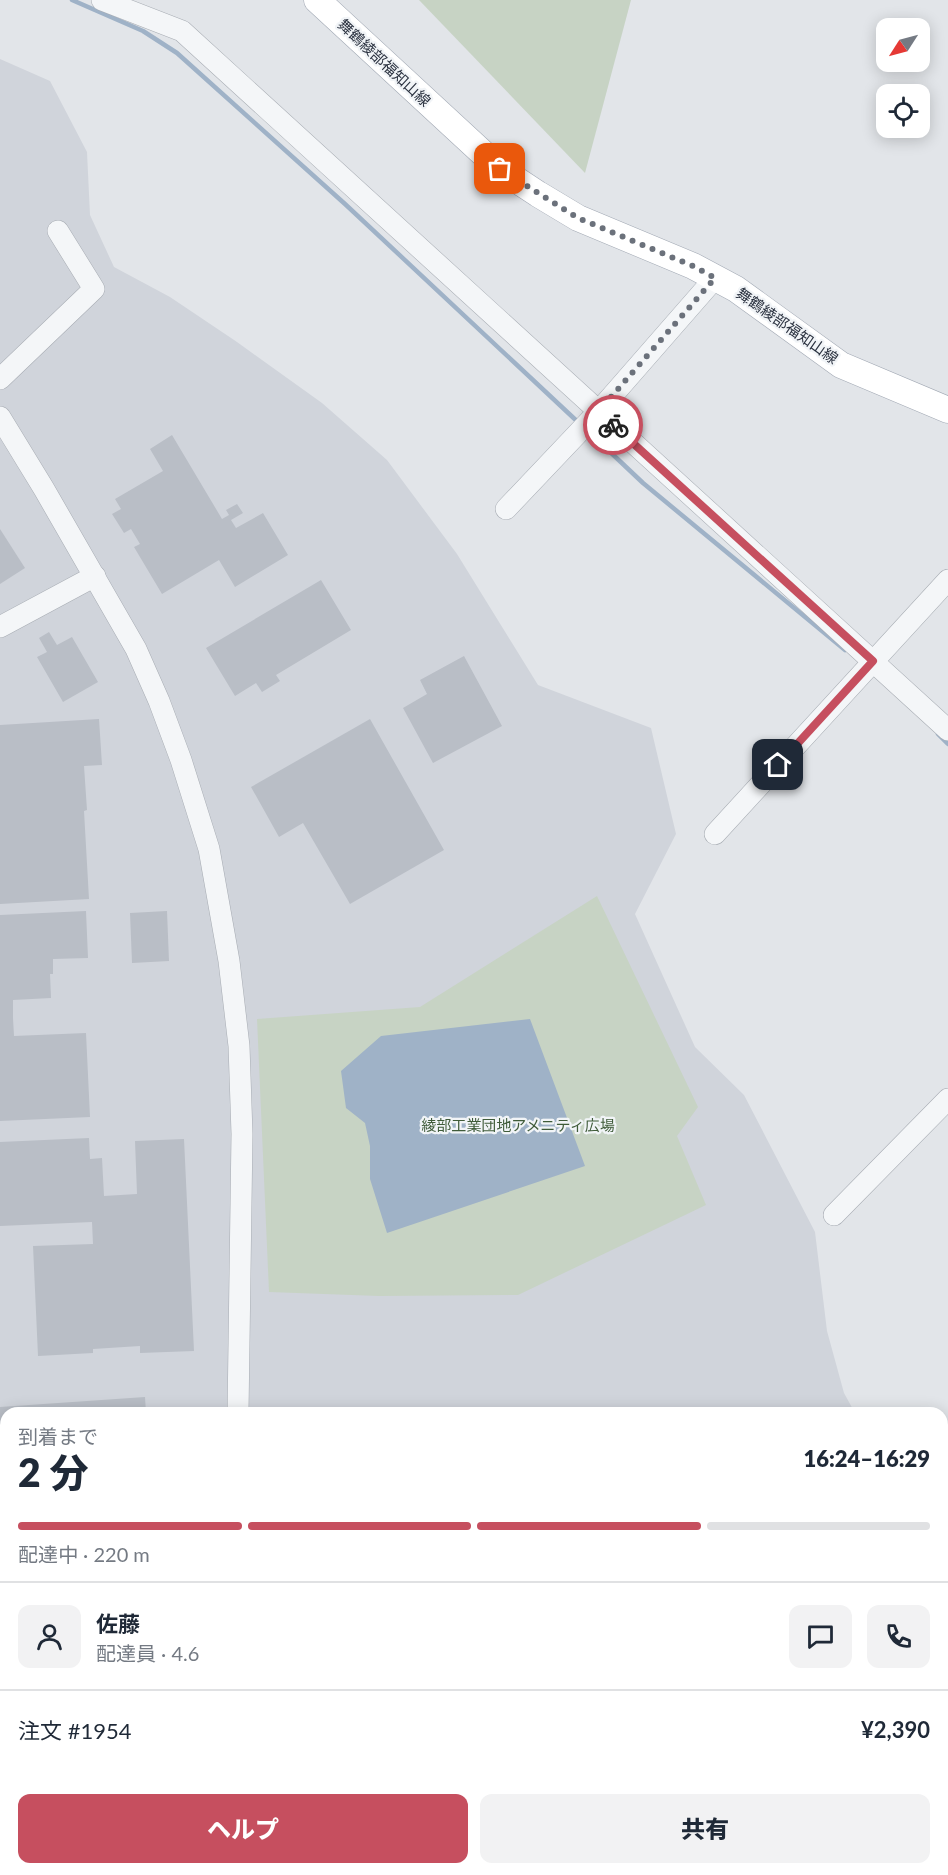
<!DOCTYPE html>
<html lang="ja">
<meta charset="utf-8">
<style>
body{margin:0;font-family:Lato,"Noto Sans JP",sans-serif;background:#f2f2f3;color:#1f2937;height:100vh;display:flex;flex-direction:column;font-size:22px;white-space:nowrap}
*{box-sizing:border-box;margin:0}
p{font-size:20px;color:#747a83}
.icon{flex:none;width:33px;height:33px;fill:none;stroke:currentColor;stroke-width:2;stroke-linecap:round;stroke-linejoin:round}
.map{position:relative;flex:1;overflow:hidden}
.details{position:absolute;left:0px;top:1407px;width:948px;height:468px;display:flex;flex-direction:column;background:#fff;border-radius:18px 18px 0 0;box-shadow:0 3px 15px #0003}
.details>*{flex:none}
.needle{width:39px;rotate:234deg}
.buttons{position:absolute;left:876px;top:18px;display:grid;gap:12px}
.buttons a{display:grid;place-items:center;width:54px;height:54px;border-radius:12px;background:#fff;box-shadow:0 3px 15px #0003;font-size:30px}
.pin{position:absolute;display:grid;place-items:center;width:51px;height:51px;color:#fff;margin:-26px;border-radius:12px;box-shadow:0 3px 9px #0006}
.courier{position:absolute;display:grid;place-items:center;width:60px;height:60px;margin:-30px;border:4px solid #c64f5f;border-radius:50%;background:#fff;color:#222;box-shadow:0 2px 8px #0007}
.head em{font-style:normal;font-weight:800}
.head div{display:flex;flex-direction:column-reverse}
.head{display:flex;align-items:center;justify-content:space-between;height:102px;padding:0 18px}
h1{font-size:39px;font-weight:800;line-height:45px}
.bar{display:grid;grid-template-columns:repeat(4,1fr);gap:9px 6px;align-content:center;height:72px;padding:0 18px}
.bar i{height:8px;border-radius:4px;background:#e0e1e3}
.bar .current{background:#c64f5f}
.bar p{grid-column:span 4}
.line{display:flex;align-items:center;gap:15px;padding:0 18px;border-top:2px solid #e0e1e3}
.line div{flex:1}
.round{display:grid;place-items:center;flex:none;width:63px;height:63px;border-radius:12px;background:#f2f2f3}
.action{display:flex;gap:12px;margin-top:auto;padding:12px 18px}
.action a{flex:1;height:69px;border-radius:12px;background:#c64f5f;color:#fff;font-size:24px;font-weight:800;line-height:69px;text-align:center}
.action a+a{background:#f2f2f3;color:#1f2937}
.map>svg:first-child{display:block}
.built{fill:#d0d4db}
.green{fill:#c7d3c4}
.water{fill:#9fb2c7}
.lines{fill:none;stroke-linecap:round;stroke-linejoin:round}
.stream{stroke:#9fb2c7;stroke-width:4.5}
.building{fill:#b9bec6}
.minor-casing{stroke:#a7acb3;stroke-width:22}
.major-casing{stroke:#a2a9b4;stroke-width:27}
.minor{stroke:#f4f6f8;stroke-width:21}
.major{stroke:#fff;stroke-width:26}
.done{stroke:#6b717b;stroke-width:6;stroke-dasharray:0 10.8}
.route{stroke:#c64f5f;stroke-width:8}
.labels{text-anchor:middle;stroke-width:4.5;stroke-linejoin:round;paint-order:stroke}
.street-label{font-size:15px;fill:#2b3240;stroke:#f1f4f7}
.park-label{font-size:15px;fill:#3f5b39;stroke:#f1f4f7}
</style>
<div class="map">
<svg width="948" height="1875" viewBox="0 0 948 1875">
<rect width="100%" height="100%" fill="#e2e5e9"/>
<g class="built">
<path d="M0,59L50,81L87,152L90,215L114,267L170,297L237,342L322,403L387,460L457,554L538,685L651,728L676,834L635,914L695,1047L744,1095L815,1232L827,1331L844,1393L855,1413H6V1869H475L471,1875H0Z"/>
<path d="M942,1601L948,1602V1815L942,1814Z"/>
</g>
<g class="green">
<path d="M419,0H631L585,173Z"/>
<path d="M597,896L698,1107L677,1136L706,1205L518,1295L379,1296L269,1292L257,1019L420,1007Z"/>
<path d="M942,1838L948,1839V1875H567L569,1869H942Z"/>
</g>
<path class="water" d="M530,1019L585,1166L387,1233L370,1179V1146L365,1123L346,1108L341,1071L381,1036Z"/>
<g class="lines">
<g class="stream">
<path d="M72,0L143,31L177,53L345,204L580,424"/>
<path d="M589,432L643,483L845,650"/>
<path d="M938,734L948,744"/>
</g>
</g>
<g class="building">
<path d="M172,435L222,519L229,515L226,510L237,504L243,513L231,520L236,528L263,513L288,555L235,587L219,560L162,594L134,547L140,544L131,529L124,533L112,514L121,509L115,499L163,471L150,449Z"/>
<path d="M0,529L25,568L0,584Z"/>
<path d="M321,580L351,630L276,675L280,681L262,692L256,683L235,696L206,648Z"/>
<path d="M49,632L57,645L72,637L98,682L63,702L37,657L47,652L39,638Z"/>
<path d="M464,656L502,726L433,763L403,708L427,694L420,680Z"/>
<path d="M99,719L102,765L84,766L87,810L84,811L89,899L0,904V725Z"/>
<path d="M370,719L444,850L350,904L303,823L279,837L251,787Z"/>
<path d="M86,911L88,958L53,959V974H50L51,998L13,1000V1018L14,1036L86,1033L90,1117L0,1121V915Z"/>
<path d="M167,911L169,961L132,963L130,913Z"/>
<path d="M89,1138L90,1159L102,1158L104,1196L137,1194L135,1141L184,1139L194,1351L140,1353V1346L93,1349V1353L38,1356L33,1246L93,1244L92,1222L0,1226V1142Z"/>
<path d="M145,1397L146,1413H6V1518H0V1407Z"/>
<path d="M946,1725H948V1748L944,1747Z"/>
<path d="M0,1852H6V1869H112V1875H0Z"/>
</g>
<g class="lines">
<g class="minor-casing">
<g id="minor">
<path d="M102,0L182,31L948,730"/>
<path d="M0,379L94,289L58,231"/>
<path d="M0,417L44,489L136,649L159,701L181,760L209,849L229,961L239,1046L242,1134L238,1413"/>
<path d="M506,509L598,412L715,278"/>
<path d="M0,627L95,576"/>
<path d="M715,834L948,580"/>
<path d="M834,1215L948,1099"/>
<path d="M942,1583L948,1584"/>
<path d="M0,1636H6"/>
<path d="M243,1869V1875"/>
</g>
</g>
<g class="major-casing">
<path id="major" d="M317,0L500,169L538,194L578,218L693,266L736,289L841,365L948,410"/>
</g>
<use href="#minor" class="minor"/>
<use href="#major" class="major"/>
</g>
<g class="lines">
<path class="done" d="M500,169L578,218L693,266L715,278L598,412L613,425"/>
<path class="route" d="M613,425L873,661L778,765"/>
</g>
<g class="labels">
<g class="street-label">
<text transform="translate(384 63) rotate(43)" y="5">舞鶴綾部福知山線</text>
<text transform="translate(787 326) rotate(35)" y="5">舞鶴綾部福知山線</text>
</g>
<g class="park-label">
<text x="518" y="1131">綾部工業団地アメニティ広場</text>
</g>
</g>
</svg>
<div class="buttons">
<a><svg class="needle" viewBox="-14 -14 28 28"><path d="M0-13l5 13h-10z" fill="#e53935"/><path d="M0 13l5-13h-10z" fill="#747a83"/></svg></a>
<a><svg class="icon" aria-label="locate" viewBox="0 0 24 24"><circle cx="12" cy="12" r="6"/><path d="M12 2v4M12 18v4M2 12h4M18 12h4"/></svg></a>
</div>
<div class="pin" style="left:500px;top:169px;background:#ea580c"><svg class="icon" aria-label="bag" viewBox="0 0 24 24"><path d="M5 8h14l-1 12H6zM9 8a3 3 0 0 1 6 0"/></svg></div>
<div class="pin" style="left:778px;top:765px;background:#1f2937"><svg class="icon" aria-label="home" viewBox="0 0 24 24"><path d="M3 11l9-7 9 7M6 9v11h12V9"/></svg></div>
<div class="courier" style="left:613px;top:425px"><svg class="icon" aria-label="bike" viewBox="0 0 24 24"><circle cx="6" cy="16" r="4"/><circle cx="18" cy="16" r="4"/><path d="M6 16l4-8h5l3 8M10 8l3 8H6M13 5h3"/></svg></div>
<section class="details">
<div class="head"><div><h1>2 分</h1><p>到着まで</p></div><em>16:24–16:29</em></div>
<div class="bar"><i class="current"></i><i class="current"></i><i class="current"></i><i></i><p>配達中 · 220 m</p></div>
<div class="line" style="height:108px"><a class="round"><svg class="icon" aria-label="person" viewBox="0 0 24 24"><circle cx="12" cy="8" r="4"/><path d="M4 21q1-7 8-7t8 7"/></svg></a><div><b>佐藤</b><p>配達員 · 4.6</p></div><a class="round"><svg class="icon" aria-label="chat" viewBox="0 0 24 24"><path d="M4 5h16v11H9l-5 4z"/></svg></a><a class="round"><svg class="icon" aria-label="phone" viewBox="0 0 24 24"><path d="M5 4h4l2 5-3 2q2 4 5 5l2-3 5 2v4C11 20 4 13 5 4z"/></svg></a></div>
<div class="line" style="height:78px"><div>注文 #1954</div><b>¥2,390</b></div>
<div class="action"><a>ヘルプ</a><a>共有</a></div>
</section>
</div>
